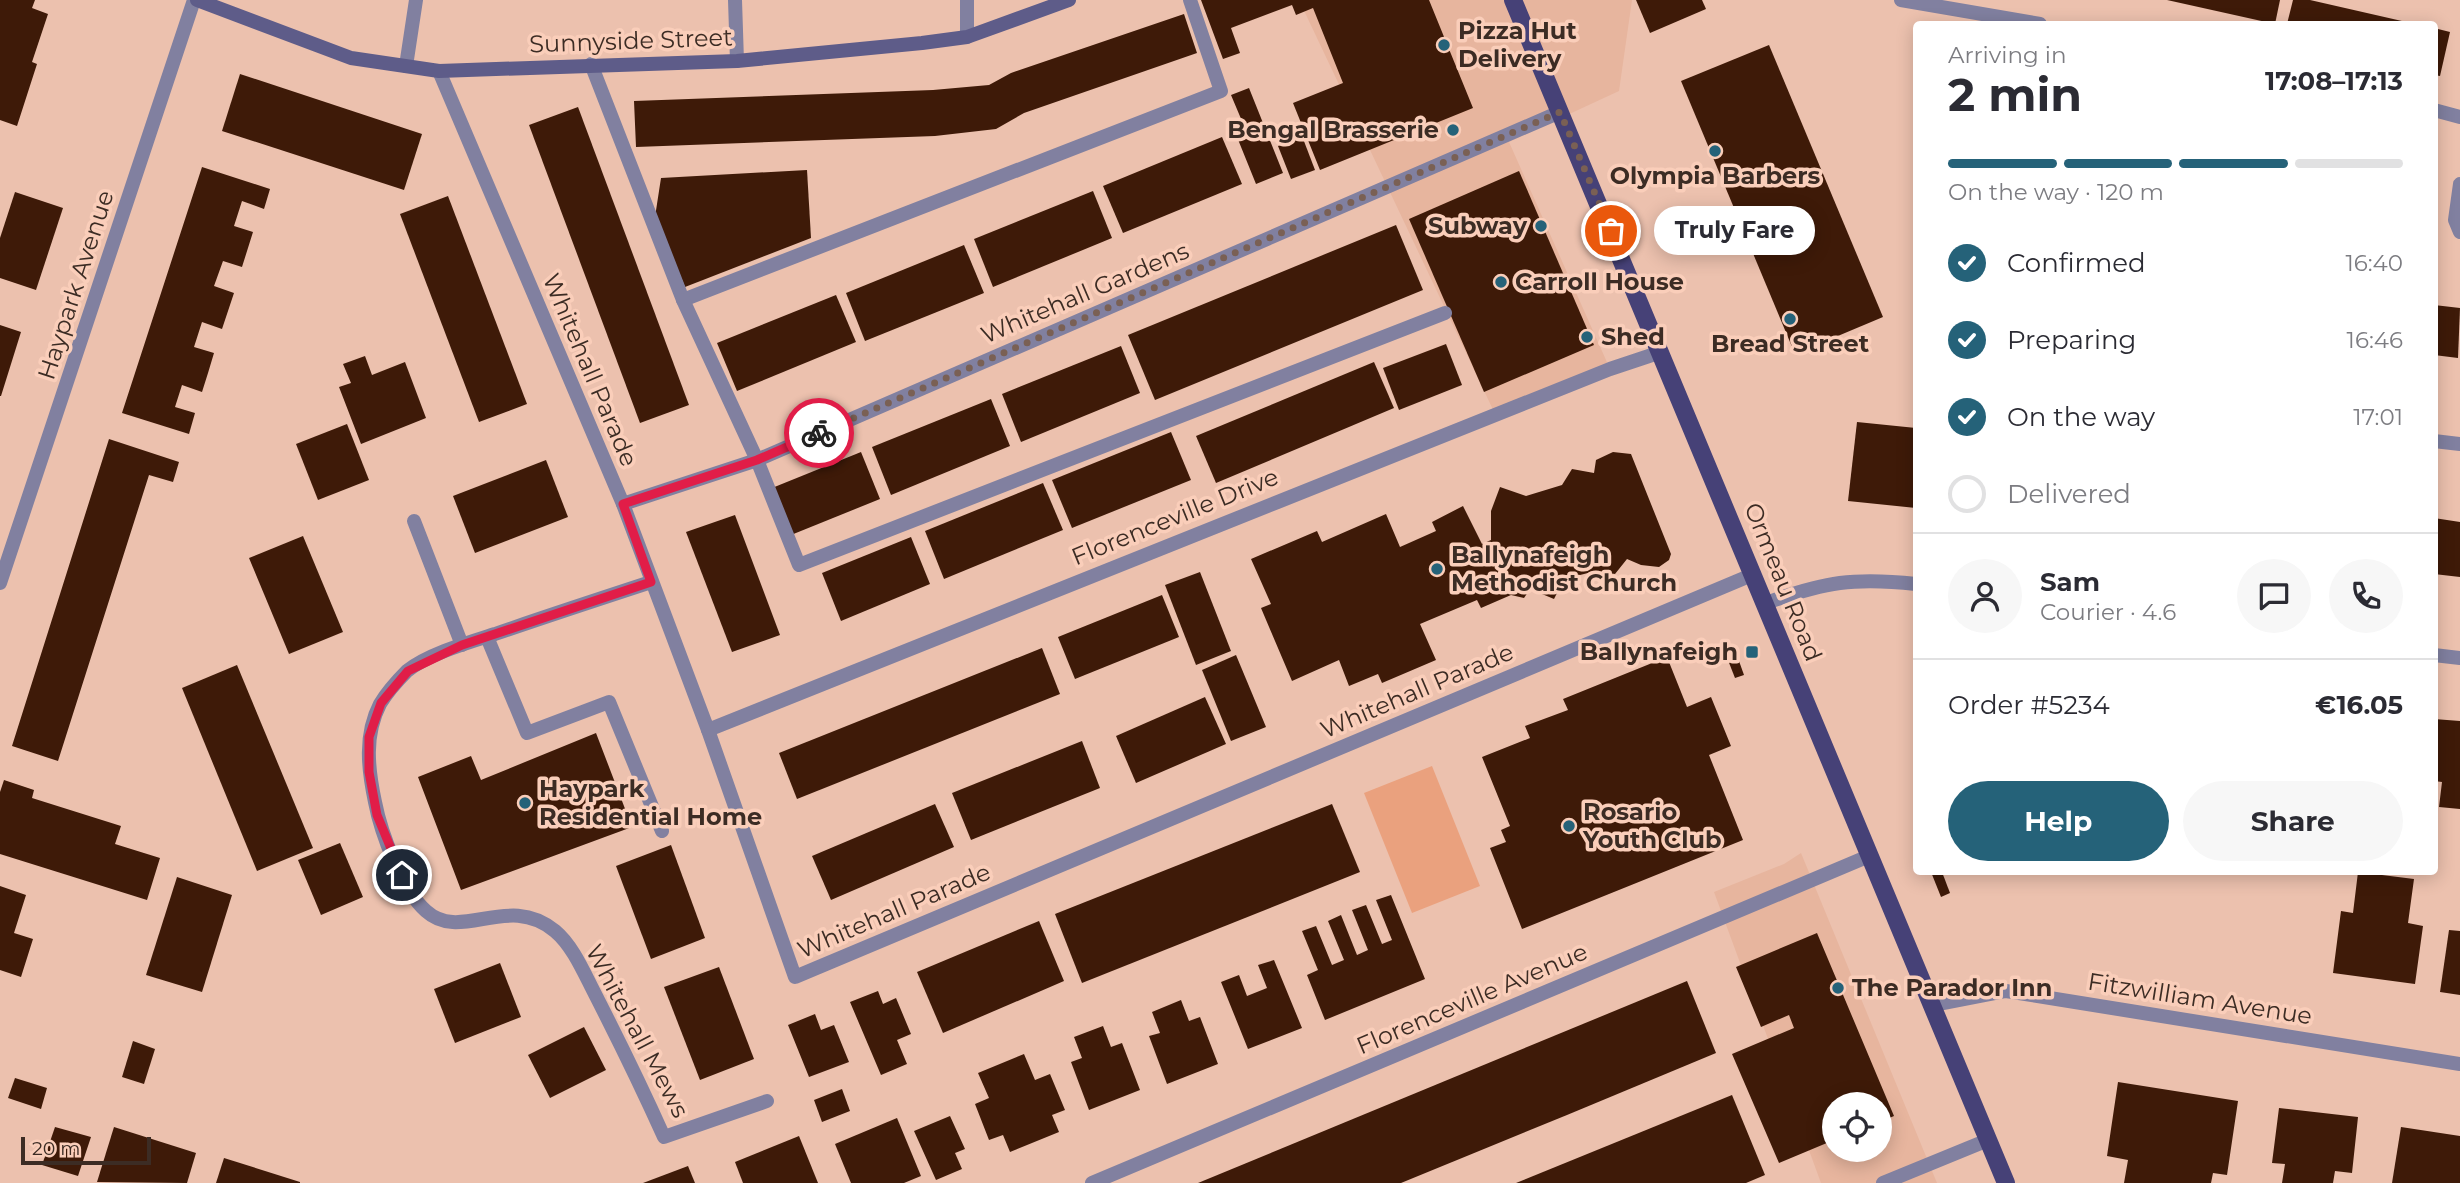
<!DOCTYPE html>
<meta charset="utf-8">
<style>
body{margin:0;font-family:Montserrat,sans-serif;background:#f7f7f7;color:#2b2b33;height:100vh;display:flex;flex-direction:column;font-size:26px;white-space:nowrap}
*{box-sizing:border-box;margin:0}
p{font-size:23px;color:#7c7c81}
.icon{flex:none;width:38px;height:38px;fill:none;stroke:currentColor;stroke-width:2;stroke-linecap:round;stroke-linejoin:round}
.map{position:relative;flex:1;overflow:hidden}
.drawer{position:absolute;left:1913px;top:21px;width:525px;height:854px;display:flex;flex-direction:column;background:#fff;border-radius:7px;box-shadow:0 4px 18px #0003}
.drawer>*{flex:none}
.fabs{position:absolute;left:1822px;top:1092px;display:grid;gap:14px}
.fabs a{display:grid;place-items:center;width:70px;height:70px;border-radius:50%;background:#fff;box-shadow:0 4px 18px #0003;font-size:35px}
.scale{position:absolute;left:21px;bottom:18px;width:130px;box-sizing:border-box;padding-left:7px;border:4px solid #3c2c24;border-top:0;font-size:19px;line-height:24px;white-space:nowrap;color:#3c2c24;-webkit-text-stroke:5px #faceba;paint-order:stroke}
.pin{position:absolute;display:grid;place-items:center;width:60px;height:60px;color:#fff;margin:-30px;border:4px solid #fff;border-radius:50%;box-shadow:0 2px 7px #0007}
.courier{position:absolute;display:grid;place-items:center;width:70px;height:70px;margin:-35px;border:5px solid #e11d48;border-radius:50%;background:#fff;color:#222;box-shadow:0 2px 9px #0007}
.bubble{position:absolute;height:49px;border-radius:24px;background:#fff;box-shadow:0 4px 18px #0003;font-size:23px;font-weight:700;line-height:49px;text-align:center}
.head em{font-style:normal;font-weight:700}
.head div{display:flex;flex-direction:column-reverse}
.head{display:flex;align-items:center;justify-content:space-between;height:119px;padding:0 35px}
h1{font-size:46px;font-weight:700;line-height:52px}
.bar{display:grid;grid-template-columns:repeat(4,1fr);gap:10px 7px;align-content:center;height:84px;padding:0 35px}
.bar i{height:9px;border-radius:5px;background:#e1e1e2}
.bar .selected{background:#256279}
.bar p{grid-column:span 4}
.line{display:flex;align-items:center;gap:18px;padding:0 35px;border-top:2px solid #e1e1e2}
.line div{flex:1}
.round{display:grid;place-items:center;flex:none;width:74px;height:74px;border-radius:37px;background:#f7f7f7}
ol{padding:0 35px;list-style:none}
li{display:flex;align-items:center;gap:21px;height:77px}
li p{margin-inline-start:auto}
li .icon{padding:7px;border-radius:50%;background:#256279;color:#fff;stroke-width:4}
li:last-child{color:#7c7c81}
li i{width:38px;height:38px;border:4px solid #e1e1e2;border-radius:50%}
.cta{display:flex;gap:14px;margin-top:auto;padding:14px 35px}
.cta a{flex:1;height:80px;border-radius:42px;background:#256279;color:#fff;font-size:28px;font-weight:700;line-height:80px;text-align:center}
.cta a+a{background:#f7f7f7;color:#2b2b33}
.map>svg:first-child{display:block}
.built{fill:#e7b59e;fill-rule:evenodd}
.green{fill:#eaa17e}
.building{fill:#3e1a08}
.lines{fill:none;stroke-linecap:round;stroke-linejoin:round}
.lane{stroke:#8180a0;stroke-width:14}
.street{stroke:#8180a0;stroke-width:14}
.secondary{stroke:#5e5c89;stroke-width:14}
.primary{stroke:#464177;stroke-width:18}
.done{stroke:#7a6054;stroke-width:7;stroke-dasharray:0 12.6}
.route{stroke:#e11d48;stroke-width:9}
.poi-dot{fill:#256279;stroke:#faceba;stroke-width:2.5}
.labels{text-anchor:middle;stroke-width:7;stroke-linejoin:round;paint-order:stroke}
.poi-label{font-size:24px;font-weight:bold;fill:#3c2c24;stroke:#faceba;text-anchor:start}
.street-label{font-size:24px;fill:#3c2c24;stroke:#faceba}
</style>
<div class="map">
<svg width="2460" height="1183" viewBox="0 0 2460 1183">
<rect width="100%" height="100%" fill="#ecc1ae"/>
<g class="built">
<path d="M1299,0H1632L1619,91L1509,142L1610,369L1496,416Z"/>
<path d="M1801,853L1937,1183H1821L1714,892L1784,864ZM1834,1104H1880V1150H1834Z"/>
</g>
<path class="green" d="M1432,766L1480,886L1412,913L1364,793Z"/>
<g class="building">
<path d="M0,0H35L32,8L48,14L32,62L37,64L17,126L0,120Z"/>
<path d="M1201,0H1429L1473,108L1320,170L1293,103L1343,83L1313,8L1296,15L1292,5L1231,28L1240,53L1223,59Z"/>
<path d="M1636,0H1702L1706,9L1650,33Z"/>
<path d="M2167,0H2280L2275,24Z"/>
<path d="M2293,0H2310L2415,24H2287Z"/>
<path d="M1184,14L1197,53L1024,113L996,129L935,136L636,147L634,101L933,90L989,85L1011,73Z"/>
<path d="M2434,28L2450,32L2440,76L2434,75Z"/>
<path d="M1769,45L1883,317L1795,354L1681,81Z"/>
<path d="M240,74L422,134L404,190L222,131Z"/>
<path d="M1249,88L1283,173L1256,184L1237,137L1247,133L1231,95Z"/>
<path d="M578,107L689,405L640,423L529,125Z"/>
<path d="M1302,136L1315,170L1291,179L1278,146Z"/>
<path d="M1222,137L1242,184L1123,233L1103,186Z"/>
<path d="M202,167L270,189L264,209L242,201L234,226L253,232L242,267L223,261L214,286L234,293L222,329L202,322L194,347L214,353L208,373L202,392L182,385L175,407L195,413L189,434L122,413Z"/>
<path d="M807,170L811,238L685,287L655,217L661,178Z"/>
<path d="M1519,171L1594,345L1484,392L1409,219Z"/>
<path d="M1093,191L1112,238L993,287L974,239Z"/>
<path d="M15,192L63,208L36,290L0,278V238Z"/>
<path d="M448,196L527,404L479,422L400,214Z"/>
<path d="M1396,225L1423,290L1155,400L1128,335Z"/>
<path d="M964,245L984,293L865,341L846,293Z"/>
<path d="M836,295L856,342L737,391L717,343Z"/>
<path d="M2434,305L2460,308L2458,358L2434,355Z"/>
<path d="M0,325L21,332L1,396H0Z"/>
<path d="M1446,344L1462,385L1399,410L1383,368Z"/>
<path d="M1121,346L1140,393L1021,442L1002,394Z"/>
<path d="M365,356L372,375L405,362L426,418L361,444L339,387L351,383L343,364Z"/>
<path d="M1374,362L1394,408L1216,483L1196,436Z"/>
<path d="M991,399L1010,446L891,495L872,447Z"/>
<path d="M1857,422L1916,428V508L1848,501Z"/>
<path d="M347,424L369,480L318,500L296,444Z"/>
<path d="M1171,432L1191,480L1072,528L1052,480Z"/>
<path d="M109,439L179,462L173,482L149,475L58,761L12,746Z"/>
<path d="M861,452L880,499L791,535L772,488Z"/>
<path d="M1613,452L1631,454L1671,554L1669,560L1659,567L1641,565L1627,559L1615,574L1596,571L1564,579L1554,599L1530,589L1524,598L1511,595L1481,608L1477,600L1420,624L1436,660L1382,683L1378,674L1349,686L1339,660L1292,681L1261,608L1271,604L1251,559L1317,531L1322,542L1386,514L1400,547L1436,531L1432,522L1463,506L1482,544L1491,540V511L1500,487L1526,496L1562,485L1572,469L1594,473L1596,460Z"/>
<path d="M546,460L568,517L475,553L453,496Z"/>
<path d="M1043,483L1063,530L944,579L925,531Z"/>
<path d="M735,515L780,635L732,652L686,532Z"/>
<path d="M2434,518L2460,522V577L2434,574Z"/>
<path d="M303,536L343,632L289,654L249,558Z"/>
<path d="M911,537L930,584L841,621L822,573Z"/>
<path d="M1200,572L1231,651L1196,665L1165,585Z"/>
<path d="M1162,595L1179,637L1075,679L1058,637Z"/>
<path d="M1734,647L1744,675L1735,678L1724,650Z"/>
<path d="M1042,648L1060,694L797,799L779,753Z"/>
<path d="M1236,655L1266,727L1231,741L1202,670Z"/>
<path d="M1667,657L1687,707L1711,697L1731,746L1709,755L1743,840L1522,929L1490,848L1506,842L1501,830L1510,826L1482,757L1530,738L1525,726L1568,710L1563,699Z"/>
<path d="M237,665L313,848L257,871L182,688Z"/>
<path d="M1205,697L1226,744L1136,783L1116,736Z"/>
<path d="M2434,719L2460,721V809L2439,807L2442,782L2434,781Z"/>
<path d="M596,733L632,827L461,890L418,777L471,756L481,780Z"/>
<path d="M1082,741L1100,788L971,840L952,793Z"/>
<path d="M4,780L34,790L32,798L121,826L115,844L160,858L147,900L0,854V792Z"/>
<path d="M935,804L954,847L831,900L812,856Z"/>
<path d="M1332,804L1360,872L1082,983L1055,914Z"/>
<path d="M340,843L363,897L321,915L298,860Z"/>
<path d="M671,845L705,938L651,959L616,866Z"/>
<path d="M1931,872H1942L1950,893L1941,897Z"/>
<path d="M2358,872L2414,879L2408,923L2423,926L2415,984L2333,973L2341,911L2353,913Z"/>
<path d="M177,877L232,895L202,992L146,975Z"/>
<path d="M0,886L26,895L14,933L33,939L21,977L0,970Z"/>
<path d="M1391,895L1425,979L1325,1020L1307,975L1318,970L1302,931L1316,926L1332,965L1344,960L1328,921L1341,915L1357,955L1368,950L1352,910L1366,905L1382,944L1392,940L1376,900Z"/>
<path d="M1039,921L1064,981L943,1033L917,972Z"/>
<path d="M2449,930L2460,931V995L2440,992Z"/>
<path d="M1817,933L1894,1116L1880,1122V1104H1834V1140L1779,1163L1732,1054L1794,1028L1789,1015L1761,1027L1736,967Z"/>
<path d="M1274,960L1302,1028L1248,1049L1221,982L1239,975L1247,996L1267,988L1258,965Z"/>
<path d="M500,963L521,1017L455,1043L434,989Z"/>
<path d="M719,967L754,1059L700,1080L664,987Z"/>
<path d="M1687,981L1716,1053L1567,1115L1401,1183H1198Z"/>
<path d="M878,991L883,1004L896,998L911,1034L897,1040L907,1064L881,1075L850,1002Z"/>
<path d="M1181,1000L1189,1021L1200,1017L1218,1064L1167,1084L1149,1036L1160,1033L1152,1012Z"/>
<path d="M815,1014L821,1030L834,1025L849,1062L809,1077L788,1025Z"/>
<path d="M1103,1026L1111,1047L1122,1043L1140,1090L1089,1110L1071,1062L1082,1058L1074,1037Z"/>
<path d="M584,1027L606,1070L550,1098L528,1055Z"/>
<path d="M133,1041L155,1049L144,1084L122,1077Z"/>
<path d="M1024,1054L1035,1080L1050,1074L1065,1110L1052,1115L1059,1132L1010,1152L1003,1135L989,1140L975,1104L989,1098L978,1073Z"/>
<path d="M15,1078L47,1088L41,1109L8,1098Z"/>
<path d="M2118,1082L2238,1101L2227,1175L2213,1173L2211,1183H2124L2128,1160L2107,1156Z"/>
<path d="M842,1089L850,1111L822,1122L814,1100Z"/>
<path d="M1732,1095L1765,1175L1746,1183H1516Z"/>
<path d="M2279,1108L2358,1117L2352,1173L2335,1171L2333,1183H2282L2285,1164L2272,1163Z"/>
<path d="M950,1116L965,1149L955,1153L962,1169L936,1180L914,1131Z"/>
<path d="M897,1118L921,1176L904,1183H851L835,1144Z"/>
<path d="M55,1127L91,1137L78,1176L42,1165Z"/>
<path d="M114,1127L196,1153L187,1183L97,1182Z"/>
<path d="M2401,1127L2460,1136V1183H2392Z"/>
<path d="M799,1136L818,1183H743L735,1162Z"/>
<path d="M224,1158L300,1182V1183H216Z"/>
<path d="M688,1166L695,1183H643Z"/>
</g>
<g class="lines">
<g class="lane">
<path d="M1901,0L2040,24"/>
<path d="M591,64L683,300L1221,91L1190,0"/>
<path d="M406,66L416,0"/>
<path d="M2434,110L2460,117"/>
<path d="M683,300L757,460L799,565L1445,313"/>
<path d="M2434,441L2460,444"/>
<path d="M487,637L527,733L609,702L662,831"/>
</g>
<g class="street">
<path d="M735,0L737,61"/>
<path d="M967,0V37"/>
<path d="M439,71L623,504L708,730L795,977L1754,574"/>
<path d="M2460,184L2455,220L2460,232"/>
<path d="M623,504L757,460L1560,112"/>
<path d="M414,521L462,645"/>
<path d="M651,582C599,599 547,616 495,634C470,642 428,654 407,671C399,679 386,694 380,704C364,735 368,769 375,802C381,833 402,890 426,911C461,943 508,892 555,931C573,946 584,973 595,994C619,1041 642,1088 664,1137L767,1101"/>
<path d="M0,583L194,0"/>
<path d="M1766,603C1825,582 1854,577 1916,584"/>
<path d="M2434,655L2460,658"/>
<path d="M708,730L1610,369L1661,352"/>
<path d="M1934,1005L2006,991L2460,1064"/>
<path d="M1092,1183L1869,856"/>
<path d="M1883,1183L1988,1140"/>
</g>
<path class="secondary" d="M197,0L351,58L439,71L737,61L922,43L967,37L1069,0"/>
<path class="primary" d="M1513,0L2006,1183"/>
</g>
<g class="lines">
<path class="done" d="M819,433L1560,112L1611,231"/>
<path class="route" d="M402,875L377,815L369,772V737L381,703L408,671L462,645L651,582L623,504L757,460L819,433"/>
</g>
<g class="poi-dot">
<circle cx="1444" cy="45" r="7"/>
<circle cx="1453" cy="130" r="7"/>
<circle cx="1715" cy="151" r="7"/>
<circle cx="1541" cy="226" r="7"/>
<circle cx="1501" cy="282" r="7"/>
<circle cx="1790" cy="319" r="7"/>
<circle cx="1587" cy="337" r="7"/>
<circle cx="1437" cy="569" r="7"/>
<rect x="1745" y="645" width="14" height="14" rx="3.5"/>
<circle cx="525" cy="803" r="7"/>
<circle cx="1569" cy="826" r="7"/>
<circle cx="1838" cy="988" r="7"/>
</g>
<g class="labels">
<g class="poi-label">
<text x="1458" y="39">Pizza Hut<tspan x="1458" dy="28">Delivery</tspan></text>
<text x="1439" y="138" text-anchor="end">Bengal Brasserie</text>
<text x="1715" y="184" text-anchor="middle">Olympia Barbers</text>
<text x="1527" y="234" text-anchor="end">Subway</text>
<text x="1515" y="290">Carroll House</text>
<text x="1601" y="345">Shed</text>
<text x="1790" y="352" text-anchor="middle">Bread Street</text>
<text x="1451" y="563">Ballynafeigh<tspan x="1451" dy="28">Methodist Church</tspan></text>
<text x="1738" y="660" text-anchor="end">Ballynafeigh</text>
<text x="539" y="797">Haypark<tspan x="539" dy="28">Residential Home</tspan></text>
<text x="1583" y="820">Rosario<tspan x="1583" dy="28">Youth Club</tspan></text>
<text x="1852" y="996">The Parador Inn</text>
</g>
<g class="street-label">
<text transform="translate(631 41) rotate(-2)" y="8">Sunnyside Street</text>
<text transform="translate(76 285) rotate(-72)" y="8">Haypark Avenue</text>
<text transform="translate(1085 293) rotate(-23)" y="8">Whitehall Gardens</text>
<text transform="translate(590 370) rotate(67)" y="8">Whitehall Parade</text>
<text transform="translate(1175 517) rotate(-22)" y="8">Florenceville Drive</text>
<text transform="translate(1783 582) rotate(68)" y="8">Ormeau Road</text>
<text transform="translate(1417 691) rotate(-23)" y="8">Whitehall Parade</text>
<text transform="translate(894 911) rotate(-23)" y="8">Whitehall Parade</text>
<text transform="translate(1472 999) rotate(-23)" y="8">Florenceville Avenue</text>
<text transform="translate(2200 999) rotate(9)" y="8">Fitzwilliam Avenue</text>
<text transform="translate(637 1031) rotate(62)" y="8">Whitehall Mews</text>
</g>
</g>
</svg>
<div class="fabs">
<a><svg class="icon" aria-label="locate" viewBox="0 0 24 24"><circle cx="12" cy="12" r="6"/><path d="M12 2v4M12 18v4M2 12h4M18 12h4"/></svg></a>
</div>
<div class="scale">20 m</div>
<div class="pin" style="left:1611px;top:231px;background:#ea580c"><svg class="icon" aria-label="bag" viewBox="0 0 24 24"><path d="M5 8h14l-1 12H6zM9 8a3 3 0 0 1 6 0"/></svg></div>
<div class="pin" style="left:402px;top:875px;background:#1f2937"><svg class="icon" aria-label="home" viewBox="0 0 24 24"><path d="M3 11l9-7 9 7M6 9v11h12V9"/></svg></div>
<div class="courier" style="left:819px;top:433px"><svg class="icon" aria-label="bike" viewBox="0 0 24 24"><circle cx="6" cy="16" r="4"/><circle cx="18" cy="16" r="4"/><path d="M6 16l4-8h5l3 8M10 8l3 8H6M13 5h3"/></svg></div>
<div class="bubble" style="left:1654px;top:206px;width:161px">Truly Fare</div>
<section class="drawer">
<div class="head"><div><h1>2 min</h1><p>Arriving in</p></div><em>17:08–17:13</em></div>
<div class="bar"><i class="selected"></i><i class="selected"></i><i class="selected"></i><i></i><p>On the way · 120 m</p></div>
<ol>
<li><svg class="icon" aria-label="check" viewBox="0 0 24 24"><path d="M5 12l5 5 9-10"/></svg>Confirmed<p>16:40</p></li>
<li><svg class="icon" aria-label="check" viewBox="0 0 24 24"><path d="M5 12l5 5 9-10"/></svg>Preparing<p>16:46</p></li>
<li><svg class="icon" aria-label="check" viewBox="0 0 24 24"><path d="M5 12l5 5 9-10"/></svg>On the way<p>17:01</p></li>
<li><i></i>Delivered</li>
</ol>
<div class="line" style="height:126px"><a class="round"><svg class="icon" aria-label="person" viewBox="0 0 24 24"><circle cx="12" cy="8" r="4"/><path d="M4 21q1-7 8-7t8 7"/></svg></a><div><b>Sam</b><p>Courier · 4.6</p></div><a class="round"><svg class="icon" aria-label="chat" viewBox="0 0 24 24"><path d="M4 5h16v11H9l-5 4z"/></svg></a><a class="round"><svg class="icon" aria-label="phone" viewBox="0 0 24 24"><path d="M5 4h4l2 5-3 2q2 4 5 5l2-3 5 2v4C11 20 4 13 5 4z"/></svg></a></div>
<div class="line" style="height:91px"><div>Order #5234</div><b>€16.05</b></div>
<div class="cta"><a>Help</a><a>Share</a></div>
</section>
</div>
